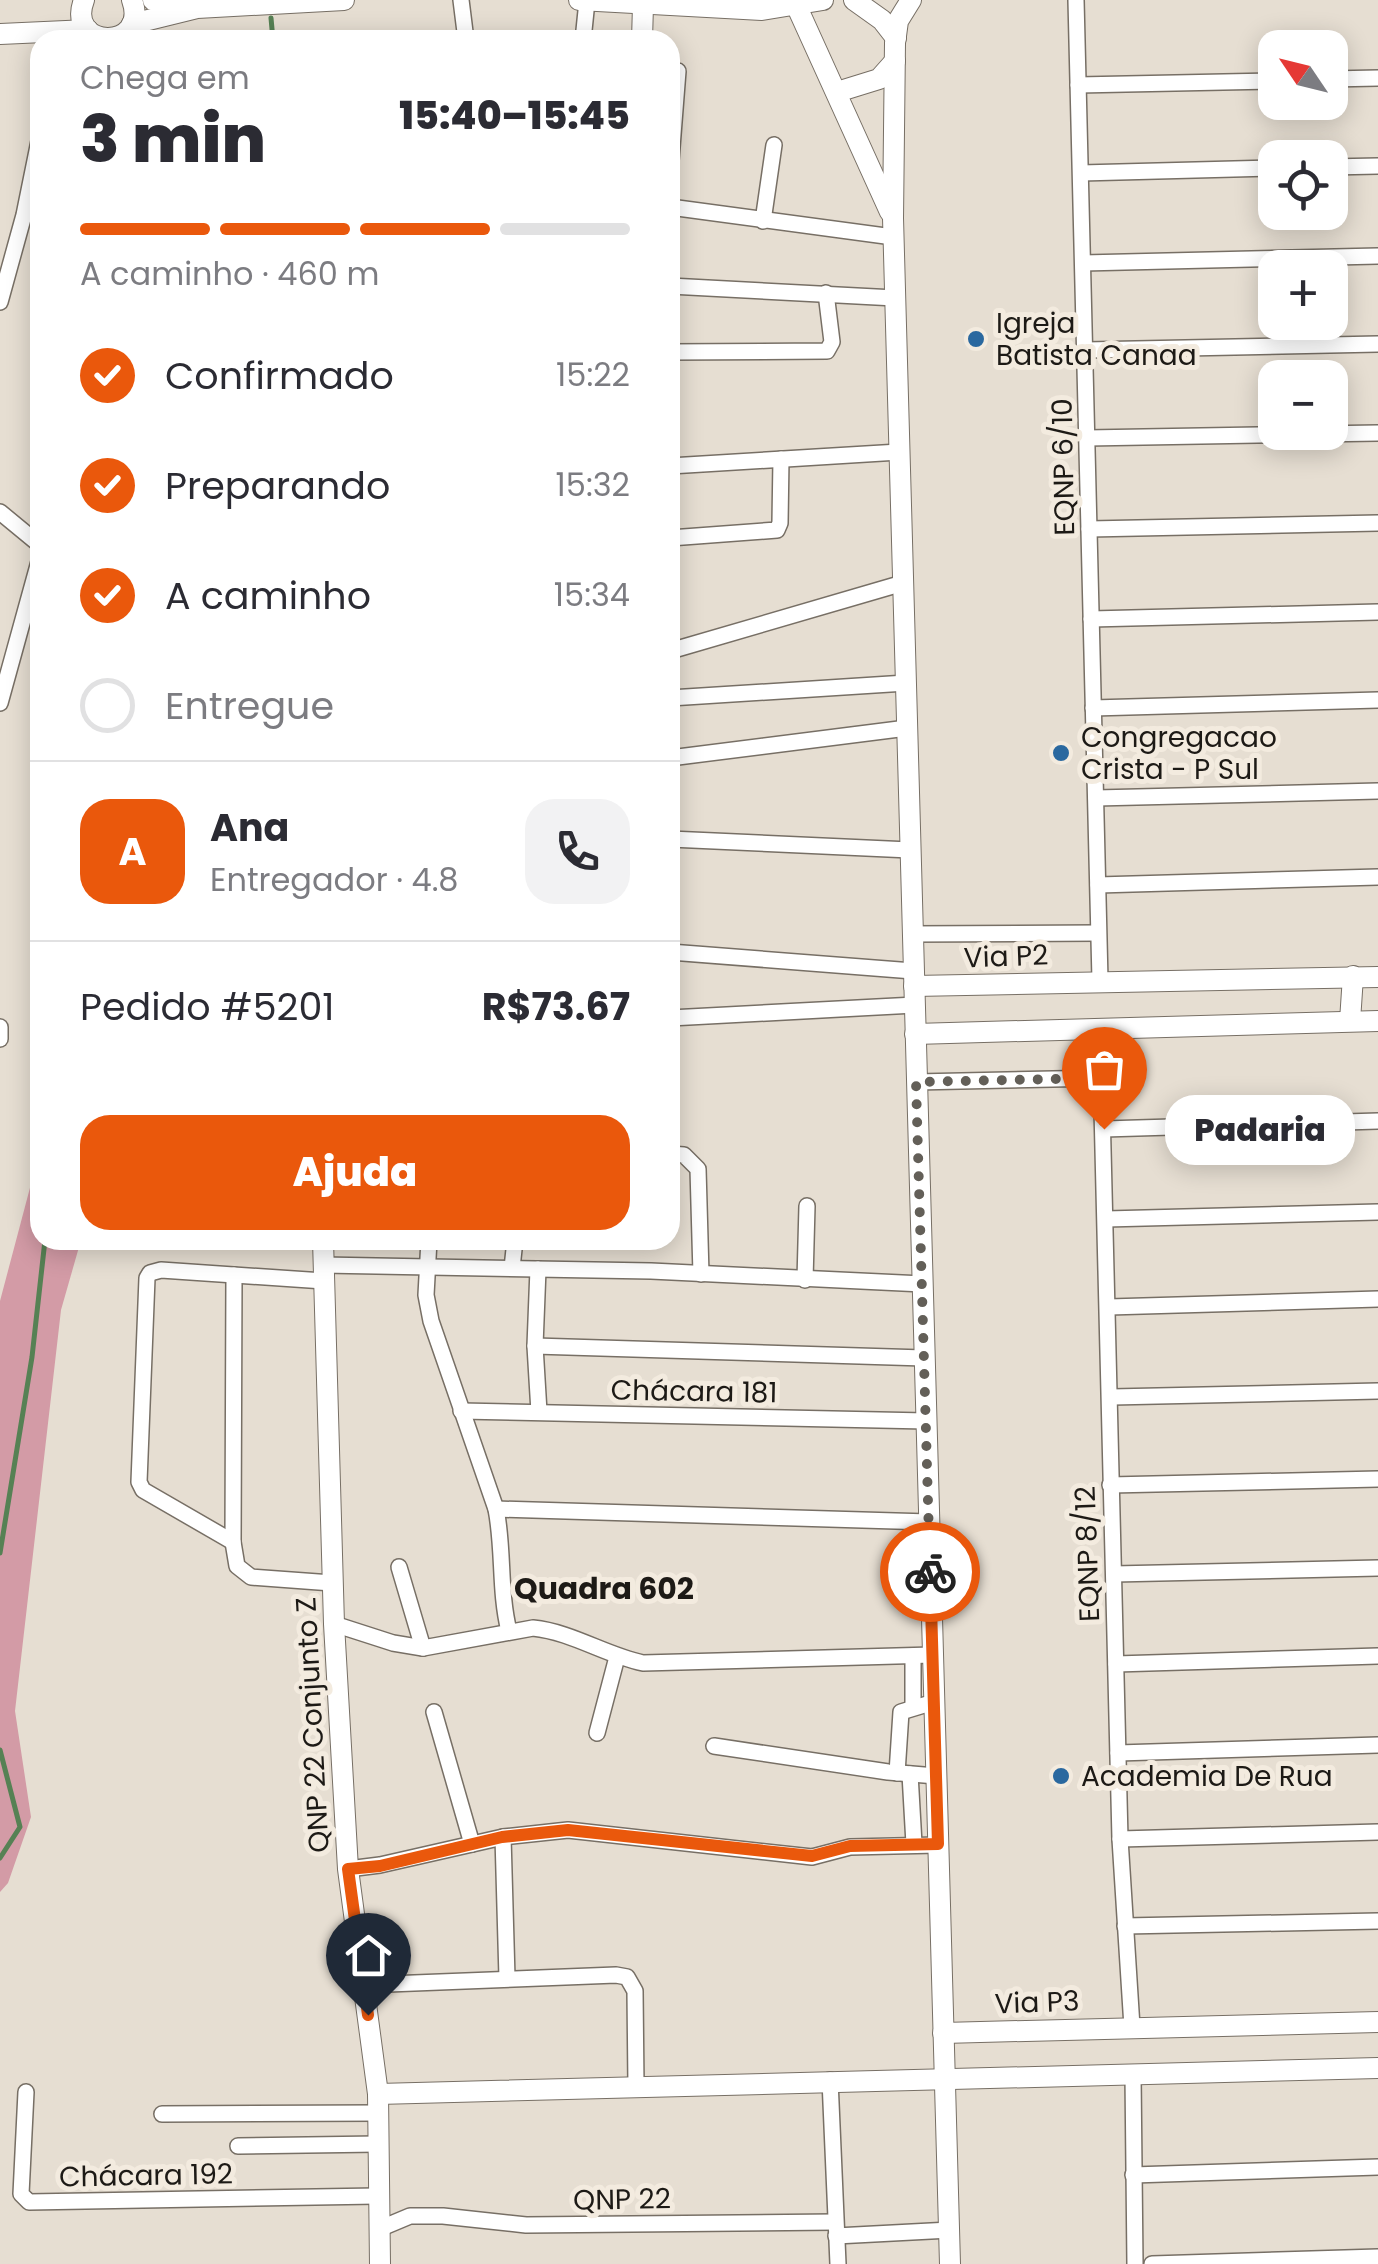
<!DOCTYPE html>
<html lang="pt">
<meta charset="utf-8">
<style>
body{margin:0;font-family:Poppins,sans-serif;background:#f2f2f3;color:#2b2b33;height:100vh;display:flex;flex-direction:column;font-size:38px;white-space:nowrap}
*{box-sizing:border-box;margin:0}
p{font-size:32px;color:#7c7c81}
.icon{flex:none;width:55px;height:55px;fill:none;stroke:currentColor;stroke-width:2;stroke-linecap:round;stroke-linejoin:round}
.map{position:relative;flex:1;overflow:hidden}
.sheet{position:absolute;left:30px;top:30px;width:650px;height:1220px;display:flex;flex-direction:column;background:#fff;border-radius:30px;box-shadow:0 5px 25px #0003}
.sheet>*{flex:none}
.needle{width:65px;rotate:305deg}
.controls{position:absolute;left:1258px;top:30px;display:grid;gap:20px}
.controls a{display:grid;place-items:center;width:90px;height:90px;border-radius:20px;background:#fff;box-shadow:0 5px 25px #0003;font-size:50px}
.pin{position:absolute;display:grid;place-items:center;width:85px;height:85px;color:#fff;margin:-102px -42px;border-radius:50% 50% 50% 0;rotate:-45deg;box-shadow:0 0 10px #0007}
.pin .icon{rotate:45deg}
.courier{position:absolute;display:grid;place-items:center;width:100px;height:100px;margin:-50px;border:8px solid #ea580c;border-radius:50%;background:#fff;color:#222;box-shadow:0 2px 12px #0007}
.bubble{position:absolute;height:70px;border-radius:30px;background:#fff;box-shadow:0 5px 25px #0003;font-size:32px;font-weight:800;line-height:70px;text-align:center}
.head em{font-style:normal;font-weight:800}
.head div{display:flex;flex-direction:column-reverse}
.head{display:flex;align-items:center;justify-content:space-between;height:170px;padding:0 50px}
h1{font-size:65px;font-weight:800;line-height:75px}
.bar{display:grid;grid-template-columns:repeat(4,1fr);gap:15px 10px;align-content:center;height:120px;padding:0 50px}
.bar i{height:12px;border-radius:8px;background:#e1e1e2}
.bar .selected{background:#ea580c}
.bar p{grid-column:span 4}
.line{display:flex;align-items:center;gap:25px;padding:0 50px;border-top:2px solid #e1e1e2}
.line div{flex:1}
.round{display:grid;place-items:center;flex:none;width:105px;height:105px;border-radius:30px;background:#f2f2f3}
ol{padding:0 50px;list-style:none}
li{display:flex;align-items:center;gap:30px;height:110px}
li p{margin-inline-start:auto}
li .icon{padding:10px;border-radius:50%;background:#ea580c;color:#fff;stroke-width:4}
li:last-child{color:#7c7c81}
li i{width:55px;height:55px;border:5px solid #e1e1e2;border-radius:50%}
.primary-button{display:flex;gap:20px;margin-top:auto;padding:20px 50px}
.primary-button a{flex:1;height:115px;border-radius:30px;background:#ea580c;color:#fff;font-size:40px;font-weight:800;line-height:115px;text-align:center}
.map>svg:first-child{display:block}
.green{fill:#d39ba6}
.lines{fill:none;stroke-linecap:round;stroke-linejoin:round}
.stream{stroke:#568154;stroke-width:5}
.street-casing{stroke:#776f65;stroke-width:18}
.secondary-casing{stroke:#776f65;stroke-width:22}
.street{stroke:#fff;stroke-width:15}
.secondary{stroke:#fff;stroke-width:20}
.done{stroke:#635f58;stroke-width:10;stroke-dasharray:0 18}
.route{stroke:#ea580c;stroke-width:12}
.poi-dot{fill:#2a689f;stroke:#f3ebdf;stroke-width:4}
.labels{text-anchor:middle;stroke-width:10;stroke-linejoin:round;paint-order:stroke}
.poi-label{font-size:28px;fill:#1d1a16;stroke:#f3ebdf;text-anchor:start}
.street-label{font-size:28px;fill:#1d1a16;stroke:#f3ebdf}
.neighbourhood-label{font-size:30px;font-weight:bold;fill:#1d1a16;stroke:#f3ebdf}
</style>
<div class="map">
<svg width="1378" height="2264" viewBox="0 0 1378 2264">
<rect width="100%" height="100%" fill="#e6ded2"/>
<path class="green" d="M40,1150V1240H81L61,1310L15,1711L31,1817L8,1883L0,1892V1301Z"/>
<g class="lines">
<g class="stream">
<path d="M271,18L273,40"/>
<path d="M0,1553L32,1357L45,1240"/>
<path d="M0,1750L20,1827L0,1858"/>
</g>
<g class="street-casing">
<g id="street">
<path d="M461,0L466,40"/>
<path d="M1076,0L1100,980"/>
<path d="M583,40L587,1"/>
<path d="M1330,79L1378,78"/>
<path d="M1078,85L1275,81"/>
<path d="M1330,167L1378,166"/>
<path d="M670,173L678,71"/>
<path d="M1081,173L1275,168"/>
<path d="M670,207L893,237"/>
<path d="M763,221L774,145"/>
<path d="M1083,263L1378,256"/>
<path d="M670,286L895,298"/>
<path d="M0,302L24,215L40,136"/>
<path d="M1086,350L1378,344"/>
<path d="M670,352L827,351L832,342L826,293"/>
<path d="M1087,438L1378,433"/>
<path d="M670,466L899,452"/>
<path d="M0,512L40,545"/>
<path d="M1089,529L1378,523"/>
<path d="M670,538L777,530L780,523L781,459"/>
<path d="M1091,619L1378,612"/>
<path d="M670,651L903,583"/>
<path d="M670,698L906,683"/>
<path d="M0,703L40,558"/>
<path d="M1093,708L1378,700"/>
<path d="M670,758L907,728"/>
<path d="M1096,798L1378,791"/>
<path d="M670,839L910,850"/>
<path d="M1098,885L1378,877"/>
<path d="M912,934L1098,933"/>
<path d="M670,952L913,971"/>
<path d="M670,1018L915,1005"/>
<path d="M0,1027V1039"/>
<path d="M1100,1028L1120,1839L1132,2027"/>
<path d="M916,1082L1102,1078"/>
<path d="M1104,1129L1378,1121"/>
<path d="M670,1154L684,1155L698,1169L701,1274"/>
<path d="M1106,1219L1378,1212"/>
<path d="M429,1240L426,1295L431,1321L496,1509C504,1550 499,1591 509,1631"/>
<path d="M323,1265L651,1271L923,1284"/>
<path d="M512,1268L515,1240"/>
<path d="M538,1269L535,1346L539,1412"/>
<path d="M234,1275L233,1542L237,1566L251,1577L332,1583"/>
<path d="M805,1280L807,1206"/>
<path d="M1109,1307L1378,1299"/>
<path d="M535,1346L924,1358"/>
<path d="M1112,1397L1378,1391"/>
<path d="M461,1411L926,1421"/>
<path d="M1110,1485L1378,1479"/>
<path d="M496,1509L929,1522"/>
<path d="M233,1542L143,1490L139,1482L147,1278L150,1273L161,1270L324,1281"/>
<path d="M399,1567L423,1648"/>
<path d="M1114,1574L1378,1568"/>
<path d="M334,1624L393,1643L423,1648L533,1628C572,1632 605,1655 643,1663L932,1655"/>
<path d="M913,1656V1706"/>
<path d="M1116,1664L1378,1656"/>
<path d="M434,1712L472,1844"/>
<path d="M597,1733L617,1657"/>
<path d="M714,1746L888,1772L936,1776"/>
<path d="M1118,1753L1378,1745"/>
<path d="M897,1773L901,1712L934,1702"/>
<path d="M910,1774L914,1844"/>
<path d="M503,1837L507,1978"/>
<path d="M1120,1839L1378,1832"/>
<path d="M348,1869L380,1865L503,1837L568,1830L812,1857L850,1847L938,1845"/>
<path d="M1125,1926L1378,1921"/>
<path d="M363,1985L616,1975L627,1977L635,1991L636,2086"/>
<path d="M1133,2075L1135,2264"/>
<path d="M830,2080L838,2264"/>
<path d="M26,2092L21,2194L29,2202L377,2196"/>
<path d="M162,2114L379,2113"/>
<path d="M238,2146L378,2144"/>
<path d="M1133,2175L1378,2167"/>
<path d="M379,2229L410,2216H443L526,2225L835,2222"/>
<path d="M836,2236L950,2230"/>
<path d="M1152,2264L1378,2257"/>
</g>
</g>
<g class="secondary-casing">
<g id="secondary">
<path d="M84,0C65,50 150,51 132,0"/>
<path d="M153,0L190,7"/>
<path d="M579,0L762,10L823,0"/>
<path d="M854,0L882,20L896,38"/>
<path d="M911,0L898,21L895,43L893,218L950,2264"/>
<path d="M797,7L890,212"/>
<path d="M132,24L197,8L344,0"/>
<path d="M0,34L88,30"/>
<path d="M642,40L643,5"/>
<path d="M837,92L879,79L895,61"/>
<path d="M914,986L1378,977"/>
<path d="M1350,1021L1353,976"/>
<path d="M915,1034L1378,1021"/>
<path d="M323,1240L334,1624L348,1869L378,2094L380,2264"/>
<path d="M943,2033L1378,2022"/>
<path d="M378,2094L1378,2068"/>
</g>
</g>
<use href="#street" class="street"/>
<use href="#secondary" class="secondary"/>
</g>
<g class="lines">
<path class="done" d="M930,1572L916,1082L1102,1078L1104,1129"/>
<path class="route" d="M368,2015L348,1869L380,1866L502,1837L568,1830L812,1856L850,1846L938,1844L930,1572"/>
</g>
<g class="poi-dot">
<circle cx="976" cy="339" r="10"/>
<circle cx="1061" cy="753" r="10"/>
<circle cx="1061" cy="1776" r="10"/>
</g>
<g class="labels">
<g class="poi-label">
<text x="996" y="333">Igreja<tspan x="996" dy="32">Batista Canaa</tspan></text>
<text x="1081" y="747">Congregacao<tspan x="1081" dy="32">Crista - P Sul</tspan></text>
<text x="1081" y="1786">Academia De Rua</text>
</g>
<g class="street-label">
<text transform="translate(1063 467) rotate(-91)" y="10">EQNP 6/10</text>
<text transform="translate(1006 956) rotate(-2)" y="10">Via P2</text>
<text transform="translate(694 1391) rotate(1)" y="10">Chácara 181</text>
<text transform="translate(1087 1554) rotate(-92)" y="10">EQNP 8/12</text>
<text transform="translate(312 1725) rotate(-93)" y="10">QNP 22 Conjunto Z</text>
<text transform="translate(1037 2002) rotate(-2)" y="10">Via P3</text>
<text transform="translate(146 2175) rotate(-1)" y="10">Chácara 192</text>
<text transform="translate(622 2199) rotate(-1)" y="10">QNP 22</text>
</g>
<g class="neighbourhood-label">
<text x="604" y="1599">Quadra 602</text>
</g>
</g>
</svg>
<div class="controls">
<a><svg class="needle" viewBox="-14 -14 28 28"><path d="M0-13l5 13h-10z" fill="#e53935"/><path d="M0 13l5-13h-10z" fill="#7c7c81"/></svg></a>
<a><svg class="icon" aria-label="locate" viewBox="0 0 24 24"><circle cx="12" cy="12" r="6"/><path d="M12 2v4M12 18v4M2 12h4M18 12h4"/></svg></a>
<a>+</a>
<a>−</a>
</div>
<div class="pin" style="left:1104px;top:1129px;background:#ea580c"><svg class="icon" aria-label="bag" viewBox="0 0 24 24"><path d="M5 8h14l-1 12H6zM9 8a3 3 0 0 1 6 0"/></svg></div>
<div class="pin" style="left:368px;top:2015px;background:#1f2937"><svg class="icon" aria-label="home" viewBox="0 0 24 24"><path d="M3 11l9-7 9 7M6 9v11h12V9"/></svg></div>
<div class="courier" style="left:930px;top:1572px"><svg class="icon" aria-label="bike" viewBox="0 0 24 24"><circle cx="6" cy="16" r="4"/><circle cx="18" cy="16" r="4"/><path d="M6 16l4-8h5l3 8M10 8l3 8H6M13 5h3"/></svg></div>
<div class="bubble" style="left:1165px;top:1095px;width:190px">Padaria</div>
<section class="sheet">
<div class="head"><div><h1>3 min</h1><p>Chega em</p></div><em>15:40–15:45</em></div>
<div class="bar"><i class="selected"></i><i class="selected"></i><i class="selected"></i><i></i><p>A caminho · 460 m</p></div>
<ol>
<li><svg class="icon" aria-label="check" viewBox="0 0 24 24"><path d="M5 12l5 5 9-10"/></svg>Confirmado<p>15:22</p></li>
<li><svg class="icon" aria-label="check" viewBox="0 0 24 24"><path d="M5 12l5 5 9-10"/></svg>Preparando<p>15:32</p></li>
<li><svg class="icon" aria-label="check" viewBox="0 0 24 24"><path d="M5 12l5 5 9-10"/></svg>A caminho<p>15:34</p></li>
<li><i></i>Entregue</li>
</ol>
<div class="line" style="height:180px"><b class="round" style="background:#ea580c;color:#fff">A</b><div><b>Ana</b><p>Entregador · 4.8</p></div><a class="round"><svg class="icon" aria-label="phone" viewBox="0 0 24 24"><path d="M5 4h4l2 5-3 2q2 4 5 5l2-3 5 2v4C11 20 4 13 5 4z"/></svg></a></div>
<div class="line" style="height:130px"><div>Pedido #5201</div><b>R$73.67</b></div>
<div class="primary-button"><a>Ajuda</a></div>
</section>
</div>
